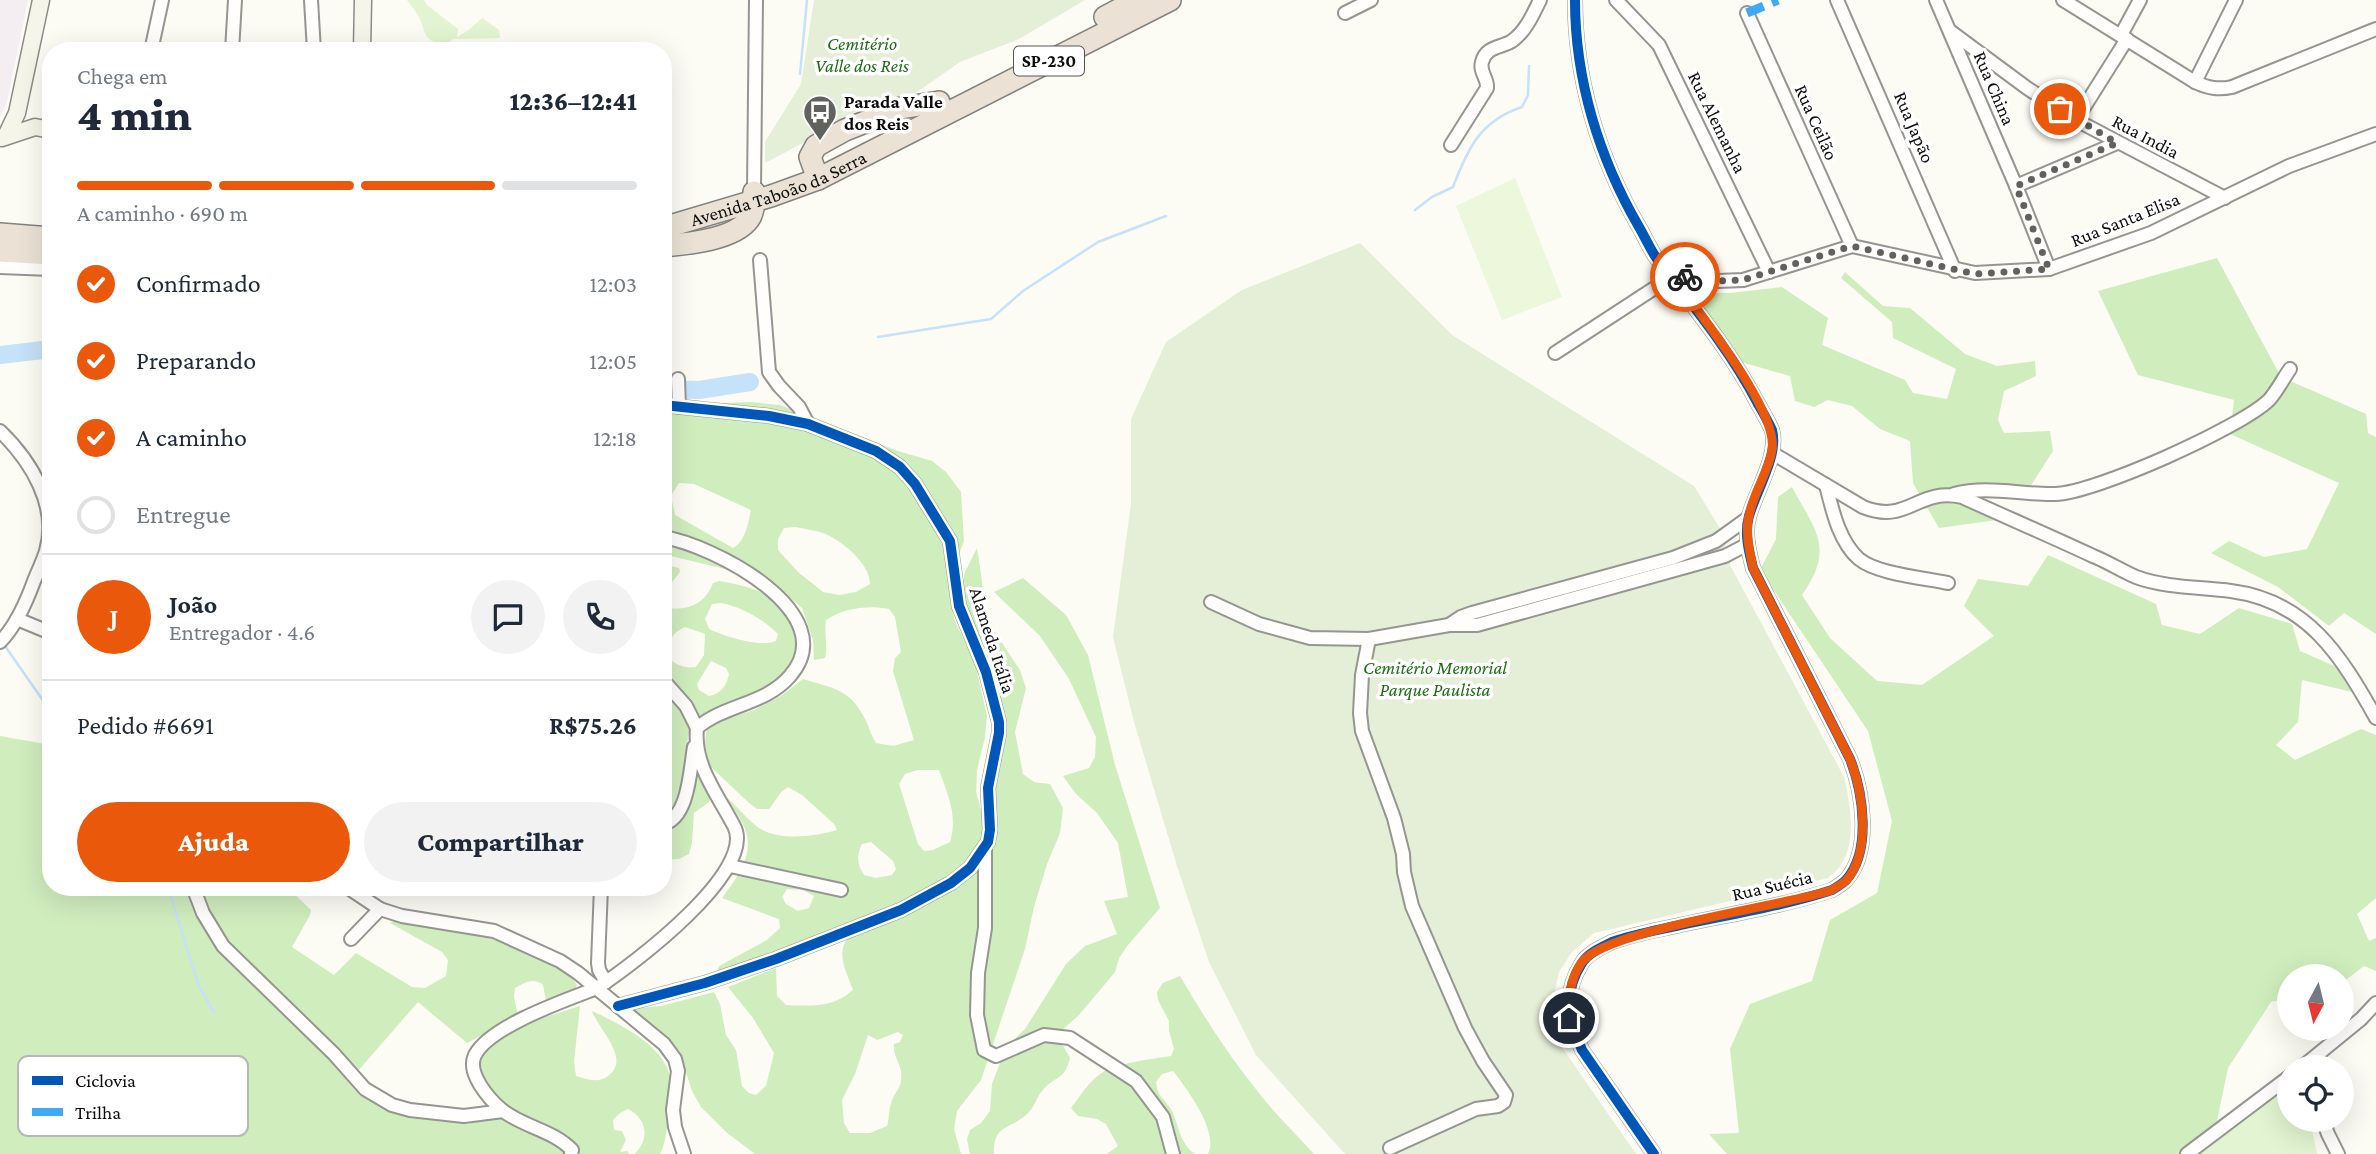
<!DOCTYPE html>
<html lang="pt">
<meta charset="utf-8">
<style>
body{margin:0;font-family:"Crimson Pro",serif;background:#f2f2f3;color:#1f2937;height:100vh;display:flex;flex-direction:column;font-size:26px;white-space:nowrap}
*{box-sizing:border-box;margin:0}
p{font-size:23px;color:#747a83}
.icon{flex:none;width:38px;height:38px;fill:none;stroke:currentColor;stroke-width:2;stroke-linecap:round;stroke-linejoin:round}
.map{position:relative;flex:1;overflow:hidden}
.side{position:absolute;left:42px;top:42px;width:630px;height:854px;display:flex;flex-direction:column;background:#fff;border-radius:28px;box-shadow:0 7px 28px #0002}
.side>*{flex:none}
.needle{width:46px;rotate:187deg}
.tools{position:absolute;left:2277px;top:964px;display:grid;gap:14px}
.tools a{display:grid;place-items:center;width:77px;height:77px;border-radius:50%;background:#fff;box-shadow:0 7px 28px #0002;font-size:35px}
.pin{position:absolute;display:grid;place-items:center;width:60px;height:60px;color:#fff;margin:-30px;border:4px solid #fff;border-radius:50%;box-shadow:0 2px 7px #0007}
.courier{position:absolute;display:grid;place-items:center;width:70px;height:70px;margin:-35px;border:5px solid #ea580c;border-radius:50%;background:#fff;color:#222;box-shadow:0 2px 9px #0007}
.head em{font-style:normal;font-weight:800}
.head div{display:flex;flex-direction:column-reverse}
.head{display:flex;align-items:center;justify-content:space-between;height:119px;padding:0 35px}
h1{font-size:46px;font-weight:800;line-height:52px}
.bar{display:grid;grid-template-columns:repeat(4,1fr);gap:10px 7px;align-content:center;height:84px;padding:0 35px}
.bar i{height:9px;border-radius:5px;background:#e0e1e3}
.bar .current{background:#ea580c}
.bar p{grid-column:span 4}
.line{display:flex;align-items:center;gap:18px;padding:0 35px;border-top:2px solid #e0e1e3}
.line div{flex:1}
.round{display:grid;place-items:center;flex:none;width:74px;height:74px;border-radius:37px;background:#f2f2f3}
ol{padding:0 35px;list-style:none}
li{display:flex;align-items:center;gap:21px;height:77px}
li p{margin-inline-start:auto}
li .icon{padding:7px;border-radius:50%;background:#ea580c;color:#fff;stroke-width:4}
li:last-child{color:#747a83}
li i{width:38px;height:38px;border:4px solid #e0e1e3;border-radius:50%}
.primary-button{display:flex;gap:14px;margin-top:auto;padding:14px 35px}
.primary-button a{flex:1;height:80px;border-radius:42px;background:#ea580c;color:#fff;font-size:28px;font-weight:800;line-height:80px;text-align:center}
.primary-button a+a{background:#f2f2f3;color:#1f2937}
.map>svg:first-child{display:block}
.industrial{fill:#f4edf1}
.green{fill:#e2f4d1}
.forest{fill:#d0edbe;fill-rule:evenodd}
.cemetery{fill:#e5eed6}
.pitch{fill:#ecf7dc}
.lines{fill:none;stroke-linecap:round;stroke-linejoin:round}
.stream{stroke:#c6e1fa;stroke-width:2.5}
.river{stroke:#c6e1fa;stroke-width:18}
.street-casing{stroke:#959592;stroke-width:16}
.secondary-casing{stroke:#8c8b88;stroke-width:19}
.highway-casing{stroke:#82827f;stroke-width:24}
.street{stroke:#fffefd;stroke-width:12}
.secondary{stroke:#f5f5ea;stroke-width:16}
.highway{stroke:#ebe2d5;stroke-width:21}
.quiet{stroke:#3fa9f5;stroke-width:9;stroke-dasharray:18 9;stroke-linecap:butt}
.cycleway-casing{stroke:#fff;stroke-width:15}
.cycleway{stroke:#0057b8;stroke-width:10}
.done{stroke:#61615e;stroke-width:7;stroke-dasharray:0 12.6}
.route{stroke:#ea580c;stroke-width:9}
.labels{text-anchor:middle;stroke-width:7;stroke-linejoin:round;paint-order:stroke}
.shield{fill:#fff;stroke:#565656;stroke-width:2}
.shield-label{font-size:18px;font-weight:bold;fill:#0e0e0e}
.park-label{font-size:19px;font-style:italic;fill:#1f6e17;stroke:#fff}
.street-label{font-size:19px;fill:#0e0e0e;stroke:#fff}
.poi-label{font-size:19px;font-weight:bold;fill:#0e0e0e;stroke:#fff;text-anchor:start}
.key{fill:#fff;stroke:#b7b7b7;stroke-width:2}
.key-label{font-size:19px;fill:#0e0e0e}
</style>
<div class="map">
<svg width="2376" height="1154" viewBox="0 0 2376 1154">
<rect width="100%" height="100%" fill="#fcfbf4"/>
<path class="industrial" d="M0,0H28L7,102L0,118Z"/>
<g class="green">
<path d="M407,0H424L427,5L458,29L457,37L469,30L482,18L499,30L500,38L453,39L445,45C424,40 427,37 420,19C417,12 411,6 407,0Z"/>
<path d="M2289,1087V1120H2310L2317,1154H2200Z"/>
</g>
<g class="forest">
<path d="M2217,258L2281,377L2366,414L2368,433L2376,437V634L2344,613L2329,626L2278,587L2211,553L2229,541L2264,557L2307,549L2339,483L2230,434L2234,400L2138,375L2098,291Z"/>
<path d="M1845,272L1883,306L1910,308L1965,354L1997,366L2035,361L2036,376L2004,391L1998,420L2004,433L2050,431L2053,451L2028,490L1980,487L1974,506L2004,519L1939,528L1913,483L1910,441L1880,429L1852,406L1828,400L1814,407L1795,401L1790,376L1741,362L1691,293H1730L1782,287L1828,318L1822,345L1905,380L1913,393L1947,399L1956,369L1893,338L1892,322L1841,278Z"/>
<path d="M751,402L780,405L898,451L932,461L946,472L961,492L964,541L948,582L954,619L975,663L987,716L985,737L977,770L976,792L986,828L985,838L957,873L922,893L819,939L715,978L719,966L767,940L780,928L779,919L722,898C735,881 754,855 746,832C743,821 733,809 727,798C737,806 745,817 755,825C775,842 814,837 837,830L834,824L802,795L788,787L782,791L769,809H757L748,802L710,766L705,745L706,732L712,724L754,710L781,696L803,679C831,688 849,688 864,717C869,725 870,734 876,743L893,746L914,740L893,671L895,658L901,652L895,617L889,609C868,605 844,608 826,620C824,633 828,645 825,658L814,660L813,640L802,608L773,584L741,573L663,554V403L695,404ZM679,483L694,484L751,510C748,523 746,541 733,548L675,515L671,496ZM795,527C804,529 814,530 823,533C841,540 870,563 870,584L856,592L839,595L823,592L798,572L778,550V539L784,528ZM918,770H939C948,796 958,815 950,842L933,850L924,851L918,844L899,784L905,774ZM871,842L893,861L896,869L892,875L876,878L864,875C857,864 856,856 862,844ZM787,889L803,890L814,896L809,908L798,911L786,904L782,897Z"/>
<path d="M1792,487C1816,532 1835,548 1802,595L1830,638L1877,681L1922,685L1994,636L1964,606L1978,579L2028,586L2048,555L2156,604L2162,625L2200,634L2239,608L2292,624L2300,651L2339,668L2352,692L2302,680L2298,722L2276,745L2295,760L2361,729L2376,735V898L2357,914L2369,941L2376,938V971L2364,966L2342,983V976H2289V998L2271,1002L2228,1068L2217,1121L2182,1154H1727L1709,1134L1739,1133L1730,1049L1750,1004L1812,981L1830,920L1877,893L1892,821L1868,731L1760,570L1776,539L1778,497Z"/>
<path d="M977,548L982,581L983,603L990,625L1020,670L1026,688L1015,732L1023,774L1034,782L1050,784L1063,808L1060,833L1047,864L1034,907L1025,949L981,1080L957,1111L954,1129L961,1154H755L726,1132L701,1107L692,1091L679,1051L658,1029L630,1009L661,1006L714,992L720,1004L726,1035L736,1050L742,1086L749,1093L756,1095L766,1086L774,1053L753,1018L728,987L776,968L777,996L786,1005C811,1006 833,1008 853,990C847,972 834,952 850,936L932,901L983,866L994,848L996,775L1003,733V711L993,669L960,598L965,572ZM898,1032L903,1035L900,1042L894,1044C893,1055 899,1061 901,1071C903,1091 894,1090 891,1104C888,1111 890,1117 887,1126L870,1133H850L844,1123L842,1100L855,1074L868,1035L877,1040Z"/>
<path d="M663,564L679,568L680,572L665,591L663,598Z"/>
<path d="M1023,578L1066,615L1088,655L1115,765L1160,908L1128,945L1119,958L1115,972L1079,1015L1060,1032L1061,1042L1070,1058C1064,1082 1055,1075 1042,1091C1036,1098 1035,1107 1027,1114C1010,1130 993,1124 994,1154H970L967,1139L970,1130L981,1123L990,1111L992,1084L1006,1047L1025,1029L1066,964L1085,946L1117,934L1104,901L1128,897L1118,843L1097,813L1076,794L1063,776L1089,768L1095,757L1096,737L1069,679L1040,636L994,592Z"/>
<path d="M719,581C736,584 756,588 770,597C794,613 804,648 786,672C765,701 700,705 691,726C680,751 697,774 711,794L709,802L694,813L692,843L689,854L679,859L663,860V602L666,608C688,611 705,604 713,583ZM721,603C742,607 763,619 778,634L776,641C760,648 724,636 709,629L705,619L712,604ZM685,627L705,634L704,655L696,667C683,669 675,664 666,656C669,642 671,633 685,627ZM711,661L726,668L729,674C727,685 721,694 709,696L699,690L697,684Z"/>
<path d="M0,736L51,745V887H187L203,924L358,1089L403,1113L468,1124L484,1119L487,1111L482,1098L471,1085C473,1032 539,1020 580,1006L574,1062L576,1076C587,1079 598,1084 608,1076C632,1059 598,1029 592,1011C618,1023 665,1046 670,1077C671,1086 668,1096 668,1105C668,1120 667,1141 660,1154H635C650,1138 647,1119 628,1109L620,1113L613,1120L614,1130L622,1131L626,1140L620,1152L627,1151L629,1154H0Z"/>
<path d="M197,887H287L311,910L310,915L292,947L334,975L356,953L412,987L425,988L446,976L448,960L442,952L390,923L396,920C440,926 556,945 577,985L573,995L547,1005L543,985C533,977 525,983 515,988L514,997L518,1016L467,1043L418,1002L357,1072L222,934Z"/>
<path d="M1180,976C1204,1017 1229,1056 1259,1093C1276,1115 1296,1134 1314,1154H1208C1219,1131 1187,1089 1173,1071L1162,1074L1156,1082C1158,1099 1165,1098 1172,1111C1179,1126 1180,1144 1195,1154H1107L1118,1146L1106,1124L1097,1119L1078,1116L1071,1108C1080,1096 1088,1083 1100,1074C1116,1063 1152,1059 1171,1056L1174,1049L1169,1031V1021L1158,1000L1157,992L1163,983Z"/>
</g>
<g class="cemetery">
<path d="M814,0H1085L1019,39L960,62L917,92L864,111L765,163V142L801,84Z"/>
<path d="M1360,243L1452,335L1694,486L1721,530L1731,567L1844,777C1850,801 1856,839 1843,861C1840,868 1833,873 1828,878L1594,933L1572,952L1559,972L1554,995V1019L1561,1046L1636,1154H1345L1256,1055L1209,962L1177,866L1134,722L1113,637L1131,504V419L1166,342L1242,290Z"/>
</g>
<path class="pitch" d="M1515,178L1562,297L1502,320L1456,206Z"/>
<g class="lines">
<g class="stream">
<path d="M800,74L807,0"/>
<path d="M1415,210L1432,197L1453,187C1468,148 1480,121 1522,107L1528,95L1529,66"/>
<path d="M878,337L991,319L1023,291L1098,242L1166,216"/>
<path d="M5,646L51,712"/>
<path d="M168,887L198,984L214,1013"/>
</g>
<g class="river">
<path d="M0,355L51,349"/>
<path d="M663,389L699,390L750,382"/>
</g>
<g class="street-casing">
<g id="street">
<path d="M311,0L314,51"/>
<path d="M1575,0C1575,80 1599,158 1639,227C1645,237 1650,249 1657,259C1692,305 1730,350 1757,402C1762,411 1768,421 1772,430C1779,455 1756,491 1749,516C1744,533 1749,552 1753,568L1850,759C1863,792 1872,851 1846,880C1842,884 1837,887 1832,890C1783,906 1731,914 1680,925C1658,930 1634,934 1612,942C1602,947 1588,953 1582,963C1562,994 1569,1019 1582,1050L1654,1154"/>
<path d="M1616,0L1659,45L1769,272"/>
<path d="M1837,0L1955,271"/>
<path d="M1936,0L2016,186L2049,269"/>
<path d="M2063,0L2195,82C2208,88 2218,90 2232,87L2376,29"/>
<path d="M1345,13L1371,0"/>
<path d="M1747,13L1852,246"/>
<path d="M1950,31L2027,88L2076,120L2225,198"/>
<path d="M2121,35L2140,0"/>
<path d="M151,51L162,0"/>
<path d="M232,51L235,0"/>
<path d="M2195,82L2236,0"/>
<path d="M2076,120L2127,39"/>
<path d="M1451,145L1487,88C1488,78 1479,72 1482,62C1486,46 1501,48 1512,41C1526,31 1533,14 1540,0"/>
<path d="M2016,186L2117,143"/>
<path d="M754,188L756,0"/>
<path d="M760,260L769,372L779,386L799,407L808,424"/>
<path d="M0,267L51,269"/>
<path d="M1673,276L1718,281L1743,280L1852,246L1975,273L2049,269L2151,233L2289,166L2376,134"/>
<path d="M1555,353L1673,276"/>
<path d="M678,379L679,407"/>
<path d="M0,431C31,461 59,506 46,551C43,561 38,571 34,581C26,603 16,626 0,642"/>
<path d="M1772,453L1863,507C1908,525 1917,487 1962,497C2006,517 2050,536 2093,556C2108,562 2122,571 2136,577C2166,588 2200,587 2231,591C2308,601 2341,656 2376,718"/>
<path d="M1826,485C1832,509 1839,542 1859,559C1877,574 1925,578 1948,583"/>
<path d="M1954,494C1988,485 2021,495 2055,494C2095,493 2240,428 2269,400C2277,391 2283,379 2290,369"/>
<path d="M1211,602L1259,624L1310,638L1369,639L1449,625H1477L1700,563L1725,556L1748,544"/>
<path d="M17,619L51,633"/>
<path d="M1449,625L1461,617L1472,613L1673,558L1716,541L1748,518"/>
<path d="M1369,639L1362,675L1360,713L1362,731L1394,818L1403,854L1404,872L1412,906L1465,1028L1483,1061L1506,1095L1504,1102L1498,1106L1476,1109L1390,1148"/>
<path d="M663,680L686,706L697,728"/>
<path d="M663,824C689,818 690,769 694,747"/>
<path d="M985,848V928L978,973L977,1015L984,1050L996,1056L1044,1035L1070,1038L1136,1081L1163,1117L1173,1154"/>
<path d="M730,866L841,890"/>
<path d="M193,887L203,913L223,946L334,1054L365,1089L392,1105L410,1110L464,1116L503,1111"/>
<path d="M347,887L380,909L402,916L494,931L560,961L578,973L664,1044L675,1059L678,1071L673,1110L675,1127L684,1154"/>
<path d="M601,887L598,963L599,970L606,982"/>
<path d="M351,939L380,909"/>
<path d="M618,1006L705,983L776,959L901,910L951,883L970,868L988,842L990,830L988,788L999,733V722L986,672L959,606L950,541L915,484L900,467L876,451L808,424L769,416L663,405"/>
<path d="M2301,1068L2361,1019L2376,1003"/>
<path d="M2323,1120L2328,1134L2338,1154"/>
<path d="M571,1154L572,1150C553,1130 523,1127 502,1110C489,1099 466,1073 475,1055C490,1026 566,1000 597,988C631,966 758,871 734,826C718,795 693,765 697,728C725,704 765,705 790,676C845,613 713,545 663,537"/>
<path d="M2187,1154L2289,1077"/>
</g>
</g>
<g class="secondary-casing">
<g id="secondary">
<path d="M362,51L363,0"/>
<path d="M6,136L17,113L41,0"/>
<path d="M2,138L35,127L51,130"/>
</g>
</g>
<g class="highway-casing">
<g id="highway">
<path d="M1105,17L1137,0"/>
<path d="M818,179L810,157L816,146L845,130L901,108L939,102"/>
<path id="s1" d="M663,228L771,196L818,179L1170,0"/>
<path d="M0,234L51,238"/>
<path d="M663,246C686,244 734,240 749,219C754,212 754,200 754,192"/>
<path d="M0,251L51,254"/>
</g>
</g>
<use href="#street" class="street"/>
<use href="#secondary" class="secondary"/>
<use href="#highway" class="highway"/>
<path class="quiet" d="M1747,13L1778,0"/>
<g class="cycleway-casing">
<g id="cycleway">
<path d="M1575,0C1575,80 1599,158 1639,227C1645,237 1650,249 1657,259C1692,305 1730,350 1757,402C1762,411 1768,421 1772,430C1779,455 1756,491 1749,516C1744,533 1749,552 1753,568L1850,759C1863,792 1872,851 1846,880C1842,884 1837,887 1832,890C1783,906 1731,914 1680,925C1658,930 1634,934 1612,942C1602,947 1588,953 1582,963C1562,994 1569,1019 1582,1050L1654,1154"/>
<path d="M618,1006L705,983L776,959L901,910L951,883L970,868L988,842L990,830L988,788L999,733V722L986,672L959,606L950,541L915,484L900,467L876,451L808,424L769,416L663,405"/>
</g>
</g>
<use href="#cycleway" class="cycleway"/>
</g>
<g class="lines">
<path class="done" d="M1685,277L1718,281L1743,280L1852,246L1975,274L2049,269L2016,186L2117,143L2060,109"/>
<path class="route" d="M1569,1018C1568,1000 1570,978 1582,962C1606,930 1784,906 1832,890C1836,887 1842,884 1846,881C1872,851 1863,792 1850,759L1753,568C1750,552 1746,537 1748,521C1751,496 1768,474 1772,450C1779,411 1697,311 1673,276L1685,277"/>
</g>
<defs>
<g id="bus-pin" transform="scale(1.75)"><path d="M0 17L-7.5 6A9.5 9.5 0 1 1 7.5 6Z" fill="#61615e" stroke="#fff"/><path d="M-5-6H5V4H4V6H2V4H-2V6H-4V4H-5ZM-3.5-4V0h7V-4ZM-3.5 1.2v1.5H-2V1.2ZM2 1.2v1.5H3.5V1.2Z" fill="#fff"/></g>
</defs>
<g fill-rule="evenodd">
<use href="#bus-pin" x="820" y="112"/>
</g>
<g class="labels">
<rect class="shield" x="1014" y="46.5" width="70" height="29" rx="5"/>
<g class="shield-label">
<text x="1049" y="67">SP-230</text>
</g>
<g class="park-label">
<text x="862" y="50">Cemitério<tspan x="862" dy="22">Valle dos Reis</tspan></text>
<text x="1435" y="674">Cemitério Memorial<tspan x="1435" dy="22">Parque Paulista</tspan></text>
</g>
<g class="street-label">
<text transform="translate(1995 88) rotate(67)" y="7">Rua China</text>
<text transform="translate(1718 122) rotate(64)" y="7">Rua Alemanha</text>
<text transform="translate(1817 122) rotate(66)" y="7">Rua Ceilão</text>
<text transform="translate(1915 127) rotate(67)" y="7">Rua Japão</text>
<text transform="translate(2146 136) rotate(28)" y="7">Rua India</text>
<text dy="7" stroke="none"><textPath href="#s1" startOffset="122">Avenida Taboão da Serra</textPath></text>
<text transform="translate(2125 219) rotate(-22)" y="7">Rua Santa Elisa</text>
<text transform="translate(993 640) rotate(72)" y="7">Alameda Itália</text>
<text transform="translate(1772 885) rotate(-13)" y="7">Rua Suécia</text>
</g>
<g class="poi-label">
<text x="844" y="108">Parada Valle<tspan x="844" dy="22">dos Reis</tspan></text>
</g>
</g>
<rect x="18" y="1056" width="230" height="80" rx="10" class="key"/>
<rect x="32" y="1076" width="31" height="9" fill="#0057b8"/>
<rect x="32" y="1108" width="31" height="8" fill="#3fa9f5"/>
<g class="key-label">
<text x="75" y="1087">Ciclovia</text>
<text x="75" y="1119">Trilha</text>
</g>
</svg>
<div class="tools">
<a><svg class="needle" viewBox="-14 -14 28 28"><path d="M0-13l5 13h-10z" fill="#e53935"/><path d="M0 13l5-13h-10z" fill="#747a83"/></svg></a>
<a><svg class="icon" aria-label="locate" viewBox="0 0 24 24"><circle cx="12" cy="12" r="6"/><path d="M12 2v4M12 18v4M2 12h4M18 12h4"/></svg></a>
</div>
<div class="pin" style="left:2060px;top:109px;background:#ea580c"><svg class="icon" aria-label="bag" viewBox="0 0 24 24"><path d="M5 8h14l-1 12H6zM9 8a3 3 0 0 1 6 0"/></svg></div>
<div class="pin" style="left:1569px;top:1018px;background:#1f2937"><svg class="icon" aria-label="home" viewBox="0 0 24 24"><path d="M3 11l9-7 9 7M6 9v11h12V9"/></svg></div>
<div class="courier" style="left:1685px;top:277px"><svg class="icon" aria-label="bike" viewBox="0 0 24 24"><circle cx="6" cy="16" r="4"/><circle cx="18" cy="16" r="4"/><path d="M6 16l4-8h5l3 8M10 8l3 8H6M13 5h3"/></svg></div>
<section class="side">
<div class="head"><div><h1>4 min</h1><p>Chega em</p></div><em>12:36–12:41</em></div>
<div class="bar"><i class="current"></i><i class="current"></i><i class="current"></i><i></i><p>A caminho · 690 m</p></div>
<ol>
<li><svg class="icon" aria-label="check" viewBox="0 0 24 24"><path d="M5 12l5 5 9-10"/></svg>Confirmado<p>12:03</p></li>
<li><svg class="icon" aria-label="check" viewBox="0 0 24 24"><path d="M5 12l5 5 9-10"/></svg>Preparando<p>12:05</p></li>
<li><svg class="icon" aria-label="check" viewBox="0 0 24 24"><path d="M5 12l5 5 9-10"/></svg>A caminho<p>12:18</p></li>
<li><i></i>Entregue</li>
</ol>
<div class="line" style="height:126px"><b class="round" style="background:#ea580c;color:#fff">J</b><div><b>João</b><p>Entregador · 4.6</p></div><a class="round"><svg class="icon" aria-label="chat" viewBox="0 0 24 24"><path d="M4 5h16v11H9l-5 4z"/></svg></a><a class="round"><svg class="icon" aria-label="phone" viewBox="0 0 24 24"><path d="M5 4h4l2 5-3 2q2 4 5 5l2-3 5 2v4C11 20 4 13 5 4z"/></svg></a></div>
<div class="line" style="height:91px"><div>Pedido #6691</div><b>R$75.26</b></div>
<div class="primary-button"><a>Ajuda</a><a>Compartilhar</a></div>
</section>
</div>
